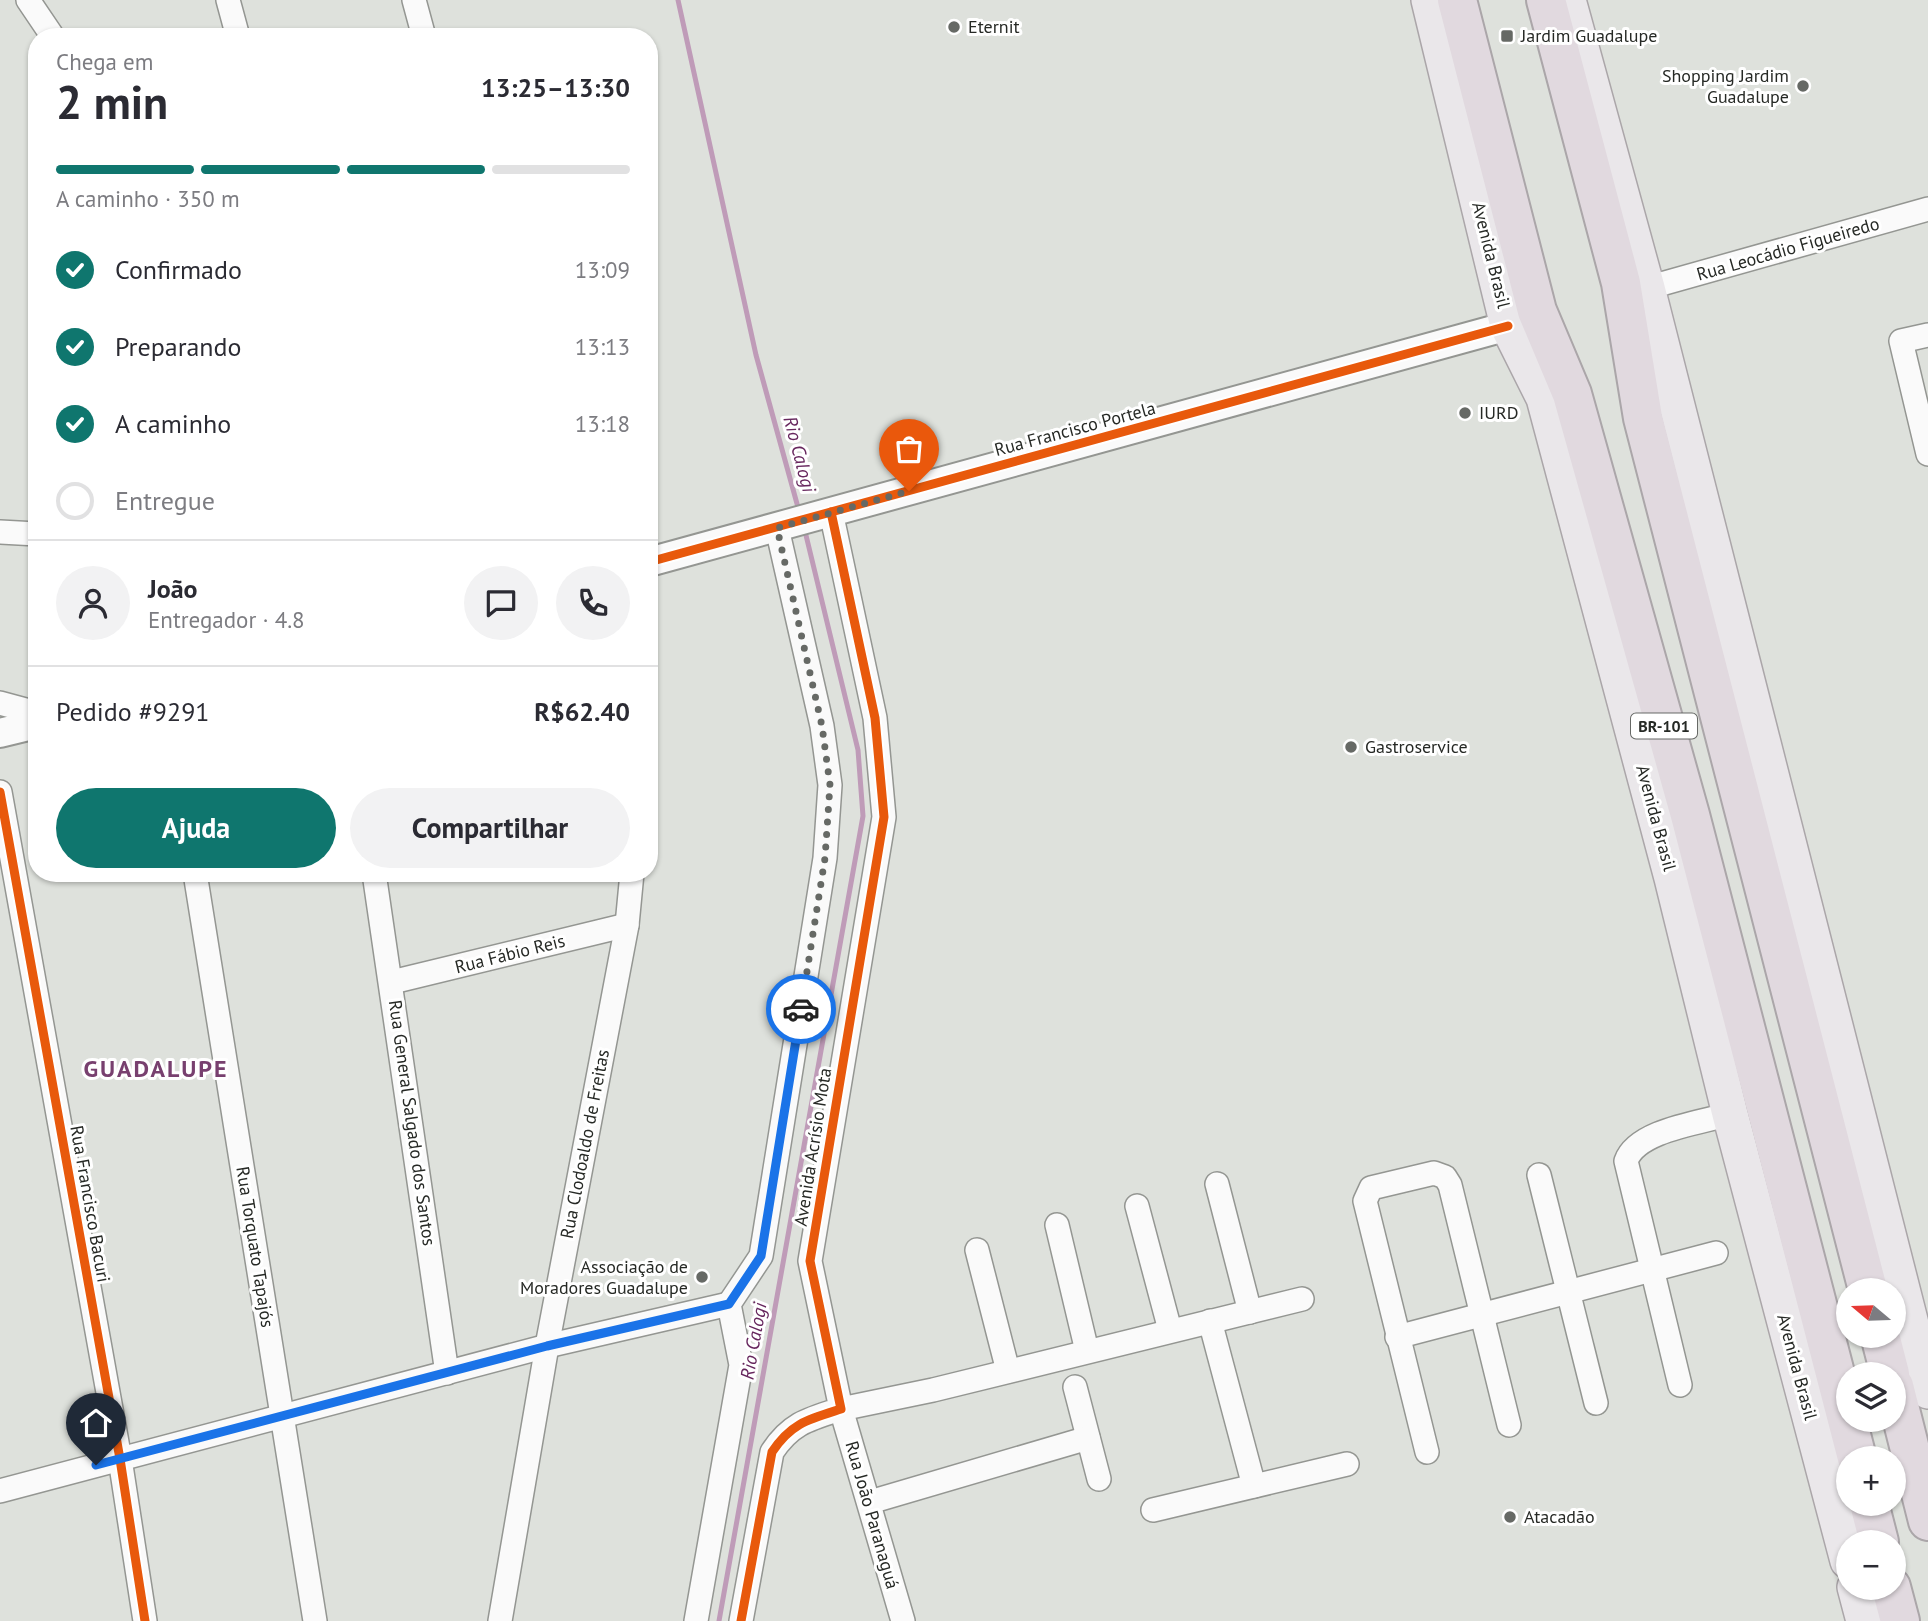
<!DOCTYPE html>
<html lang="pt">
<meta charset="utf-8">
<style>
body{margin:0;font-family:"PT Sans",sans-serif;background:#f2f2f3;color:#2b2b33;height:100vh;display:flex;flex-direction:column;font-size:26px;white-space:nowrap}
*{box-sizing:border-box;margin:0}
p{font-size:23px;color:#7c7c81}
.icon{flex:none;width:38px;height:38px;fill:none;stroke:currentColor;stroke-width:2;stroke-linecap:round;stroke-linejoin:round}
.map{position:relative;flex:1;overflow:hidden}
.side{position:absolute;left:28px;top:28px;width:630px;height:854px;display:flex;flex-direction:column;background:#fff;border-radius:28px;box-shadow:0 2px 5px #0004}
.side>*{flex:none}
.needle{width:46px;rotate:289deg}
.tools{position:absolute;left:1836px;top:1278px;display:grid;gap:14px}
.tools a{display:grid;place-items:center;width:70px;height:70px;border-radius:50%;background:#fff;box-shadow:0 2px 5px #0004;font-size:35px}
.pin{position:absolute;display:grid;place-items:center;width:60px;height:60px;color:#fff;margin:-72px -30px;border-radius:50% 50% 50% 0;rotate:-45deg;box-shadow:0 0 7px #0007}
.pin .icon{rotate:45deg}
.courier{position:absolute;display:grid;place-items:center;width:70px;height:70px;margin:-35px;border:5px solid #1a73e8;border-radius:50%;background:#fff;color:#222;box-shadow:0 2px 9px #0007}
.overview em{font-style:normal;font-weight:700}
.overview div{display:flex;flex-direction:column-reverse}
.overview{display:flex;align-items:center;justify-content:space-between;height:119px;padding:0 28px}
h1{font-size:46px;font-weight:700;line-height:52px}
.bar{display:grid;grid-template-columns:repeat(4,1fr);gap:10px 7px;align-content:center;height:84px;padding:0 28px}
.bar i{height:9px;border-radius:5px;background:#e1e1e2}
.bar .on{background:#0f766e}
.bar p{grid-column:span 4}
.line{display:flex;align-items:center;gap:18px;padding:0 28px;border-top:2px solid #e1e1e2}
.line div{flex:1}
.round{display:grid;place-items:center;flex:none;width:74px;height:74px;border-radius:37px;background:#f2f2f3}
ol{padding:0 28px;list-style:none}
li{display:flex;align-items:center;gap:21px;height:77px}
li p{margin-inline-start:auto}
li .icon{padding:7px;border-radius:50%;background:#0f766e;color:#fff;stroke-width:4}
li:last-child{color:#7c7c81}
li i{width:38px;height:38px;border:4px solid #e1e1e2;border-radius:50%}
.action{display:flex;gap:14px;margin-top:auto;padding:14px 28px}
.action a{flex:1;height:80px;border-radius:42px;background:#0f766e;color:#fff;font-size:28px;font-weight:700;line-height:80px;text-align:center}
.action a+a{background:#f2f2f3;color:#2b2b33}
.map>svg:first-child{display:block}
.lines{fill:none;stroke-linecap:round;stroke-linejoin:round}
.stream{stroke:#bf9bb8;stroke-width:5}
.minor-casing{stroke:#949692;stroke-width:26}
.tertiary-casing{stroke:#949692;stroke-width:32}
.primary-casing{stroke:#aba6a9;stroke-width:38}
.motorway-casing{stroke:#aba6a9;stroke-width:42}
.minor{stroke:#fafafa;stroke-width:23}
.tertiary{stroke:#fafafa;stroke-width:28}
.primary{stroke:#eae7ea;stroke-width:35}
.motorway{stroke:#e1d9df;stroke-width:38}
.cycleway-casing{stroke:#fff;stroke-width:13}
.cycleway{stroke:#e8590c;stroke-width:9}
.done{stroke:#666965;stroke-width:7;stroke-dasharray:0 12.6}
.route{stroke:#1a73e8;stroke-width:9}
.poi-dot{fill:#666965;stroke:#fff;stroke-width:2.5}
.labels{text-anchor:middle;stroke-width:6;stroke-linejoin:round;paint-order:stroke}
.shield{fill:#fff;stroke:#676966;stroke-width:2}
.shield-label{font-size:16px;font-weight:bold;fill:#262925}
.poi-label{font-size:18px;fill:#262925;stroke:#fff;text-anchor:start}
.street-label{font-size:18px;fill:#262925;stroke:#fff}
.water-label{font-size:19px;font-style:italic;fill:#67275e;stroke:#fff}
.district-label{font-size:24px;font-weight:bold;letter-spacing:2px;fill:#78406f;stroke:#fff}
</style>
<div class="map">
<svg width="1928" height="1621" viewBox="0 0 1928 1621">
<rect width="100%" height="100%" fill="#dee1dc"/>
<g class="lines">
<g class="stream">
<path d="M678,0L756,355L799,511"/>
<path d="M719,1621L863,816L858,750L804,527"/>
</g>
<g class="minor-casing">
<g id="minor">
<path d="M28,0L53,37"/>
<path d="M228,0L238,37"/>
<path d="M414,0L424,37"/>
<path d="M1647,288L1928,209"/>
<path d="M1928,335L1901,341L1928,454"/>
<path d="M0,532L37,534"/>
<path d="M0,703L37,713"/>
<path d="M0,792L120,1459L145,1621"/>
<path d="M195,873L315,1621"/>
<path d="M374,873L447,1373"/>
<path d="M392,982L627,925"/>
<path d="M1539,1175L1596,1403"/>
<path d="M1217,1184L1250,1312"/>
<path d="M1137,1206L1170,1330"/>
<path d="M1057,1225L1087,1351"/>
<path d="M977,1250L1008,1371"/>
<path d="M1210,1321L1254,1486"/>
<path d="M1397,1337L1716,1253"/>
<path d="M1680,1385L1626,1161C1637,1130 1700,1123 1730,1114"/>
<path d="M1075,1387L1099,1479"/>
<path d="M1427,1452L1365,1201L1371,1188L1434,1173L1445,1177L1450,1185L1509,1425"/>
<path d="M0,1491L547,1346L729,1304"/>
<path d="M870,1502L1088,1438"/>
<path d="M1153,1510L1347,1464"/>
<path d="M500,1621L547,1346L627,925L632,873"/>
<path d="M696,1621L741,1365L729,1304L761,1256L825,858L830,785L822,726L777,528"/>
<path d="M741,1621L772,1452C791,1423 809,1419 841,1409L810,1261L884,817L875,718L831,512"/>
<path d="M903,1621L841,1409L933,1390L1302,1299"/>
</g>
</g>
<g class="tertiary-casing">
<g id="tertiary">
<path d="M649,562L1508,326"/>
<path d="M0,733L37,724"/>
</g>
</g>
<g class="primary-casing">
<g id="primary">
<path d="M1429,0L1508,326L1544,398L1672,878L1730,1114L1848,1561"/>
<path d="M1568,0L1647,288L1928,1391"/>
<path d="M1855,1587L1864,1621"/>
</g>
</g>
<g class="motorway-casing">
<g id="motorway">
<path d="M1457,0L1537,311L1572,394L1690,815L1857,1458"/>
<path d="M1546,0L1621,283L1643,418L1868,1290"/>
<path d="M1880,1335L1890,1374"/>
<path d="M1894,1386L1928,1521"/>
<path d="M1869,1503L1879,1542"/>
<path d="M1891,1587L1900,1621"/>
</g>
</g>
<use href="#minor" class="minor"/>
<use href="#tertiary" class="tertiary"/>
<use href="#primary" class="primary"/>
<use href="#motorway" class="motorway"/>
<g class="cycleway-casing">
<g id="cycleway">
<path d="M649,562L1508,326"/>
<path d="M0,792L120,1459L145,1621"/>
<path d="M741,1621L772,1452C791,1423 809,1419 841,1409L810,1261L884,817L875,718L831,512"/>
</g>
</g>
<use href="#cycleway" class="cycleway"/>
</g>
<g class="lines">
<path class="done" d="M801,1009L825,858L830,785L822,726L777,528L909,491"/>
<path class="route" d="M96,1465L547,1346L729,1304L761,1256L801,1009"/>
</g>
<g class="poi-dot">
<circle cx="954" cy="27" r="7"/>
<rect x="1500" y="29" width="14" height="14" rx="3.5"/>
<circle cx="1803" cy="86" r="7"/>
<circle cx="1465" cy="413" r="7"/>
<circle cx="1351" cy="747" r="7"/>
<circle cx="702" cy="1277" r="7"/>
<circle cx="1510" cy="1517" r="7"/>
</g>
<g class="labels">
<rect class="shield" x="1631" y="713.5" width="66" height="25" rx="5"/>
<g class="shield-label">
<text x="1664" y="732">BR-101</text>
</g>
<g class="poi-label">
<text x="968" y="33">Eternit</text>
<text x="1521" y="42">Jardim Guadalupe</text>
<text x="1789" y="82" text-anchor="end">Shopping Jardim<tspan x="1789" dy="21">Guadalupe</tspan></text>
<text x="1479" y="419">IURD</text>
<text x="1365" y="753">Gastroservice</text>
<text x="688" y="1273" text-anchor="end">Associação de<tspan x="688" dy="21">Moradores Guadalupe</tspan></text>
<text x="1524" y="1523">Atacadão</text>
</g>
<g class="street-label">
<text transform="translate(1788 249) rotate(-16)" y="6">Rua Leocádio Figueiredo</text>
<text transform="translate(1491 255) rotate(76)" y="6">Avenida Brasil</text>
<text transform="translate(1075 429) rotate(-15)" y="6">Rua Francisco Portela</text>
<text transform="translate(1656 818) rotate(75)" y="6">Avenida Brasil</text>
<text transform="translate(510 954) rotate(-14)" y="6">Rua Fábio Reis</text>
<text transform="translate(412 1123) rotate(82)" y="6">Rua General Salgado dos Santos</text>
<text transform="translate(585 1144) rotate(-79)" y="6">Rua Clodoaldo de Freitas</text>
<text transform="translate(813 1147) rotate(-81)" y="6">Avenida Acrísio Mota</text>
<text transform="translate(90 1204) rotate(80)" y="6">Rua Francisco Bacuri</text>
<text transform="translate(255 1247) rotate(81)" y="6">Rua Torquato Tapajós</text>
<text transform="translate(1797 1367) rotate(75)" y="6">Avenida Brasil</text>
<text transform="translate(872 1515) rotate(74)" y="6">Rua João Paranaguá</text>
</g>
<g class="water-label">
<text transform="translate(800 454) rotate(75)" y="7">Rio Calogi</text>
<text transform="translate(753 1341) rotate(-80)" y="7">Rio Calogi</text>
</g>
<g class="district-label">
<text x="156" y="1077">GUADALUPE</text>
</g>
</g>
</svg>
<div class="tools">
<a><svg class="needle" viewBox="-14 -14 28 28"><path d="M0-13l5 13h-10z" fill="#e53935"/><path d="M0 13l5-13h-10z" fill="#7c7c81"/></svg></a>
<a><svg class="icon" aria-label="layers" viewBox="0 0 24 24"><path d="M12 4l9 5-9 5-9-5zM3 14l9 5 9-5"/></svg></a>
<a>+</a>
<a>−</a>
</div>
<div class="pin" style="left:909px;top:491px;background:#ea580c"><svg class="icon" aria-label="bag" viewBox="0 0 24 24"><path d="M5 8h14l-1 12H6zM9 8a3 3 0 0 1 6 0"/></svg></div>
<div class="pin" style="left:96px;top:1465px;background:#1f2937"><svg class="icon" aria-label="home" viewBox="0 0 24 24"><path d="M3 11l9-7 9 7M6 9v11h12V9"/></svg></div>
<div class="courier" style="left:801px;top:1009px"><svg class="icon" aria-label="car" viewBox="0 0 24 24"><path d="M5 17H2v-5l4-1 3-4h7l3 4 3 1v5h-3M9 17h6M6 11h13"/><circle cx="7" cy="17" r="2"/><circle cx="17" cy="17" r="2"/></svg></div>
<section class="side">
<div class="overview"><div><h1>2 min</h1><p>Chega em</p></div><em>13:25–13:30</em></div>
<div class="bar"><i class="on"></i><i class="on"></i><i class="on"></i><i></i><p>A caminho · 350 m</p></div>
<ol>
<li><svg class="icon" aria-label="check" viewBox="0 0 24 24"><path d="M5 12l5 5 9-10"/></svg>Confirmado<p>13:09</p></li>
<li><svg class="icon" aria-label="check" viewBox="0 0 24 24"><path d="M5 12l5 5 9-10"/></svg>Preparando<p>13:13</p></li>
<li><svg class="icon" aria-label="check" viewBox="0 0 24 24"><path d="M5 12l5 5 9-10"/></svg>A caminho<p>13:18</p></li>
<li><i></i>Entregue</li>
</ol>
<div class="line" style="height:126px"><a class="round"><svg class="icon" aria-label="person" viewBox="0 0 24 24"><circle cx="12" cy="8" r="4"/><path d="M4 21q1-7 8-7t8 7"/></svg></a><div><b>João</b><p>Entregador · 4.8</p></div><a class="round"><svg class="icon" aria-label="chat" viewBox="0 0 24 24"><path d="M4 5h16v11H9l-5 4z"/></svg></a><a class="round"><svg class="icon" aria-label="phone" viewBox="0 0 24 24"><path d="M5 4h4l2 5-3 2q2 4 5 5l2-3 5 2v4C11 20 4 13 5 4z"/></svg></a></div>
<div class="line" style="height:91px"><div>Pedido #9291</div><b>R$62.40</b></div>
<div class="action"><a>Ajuda</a><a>Compartilhar</a></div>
</section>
</div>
